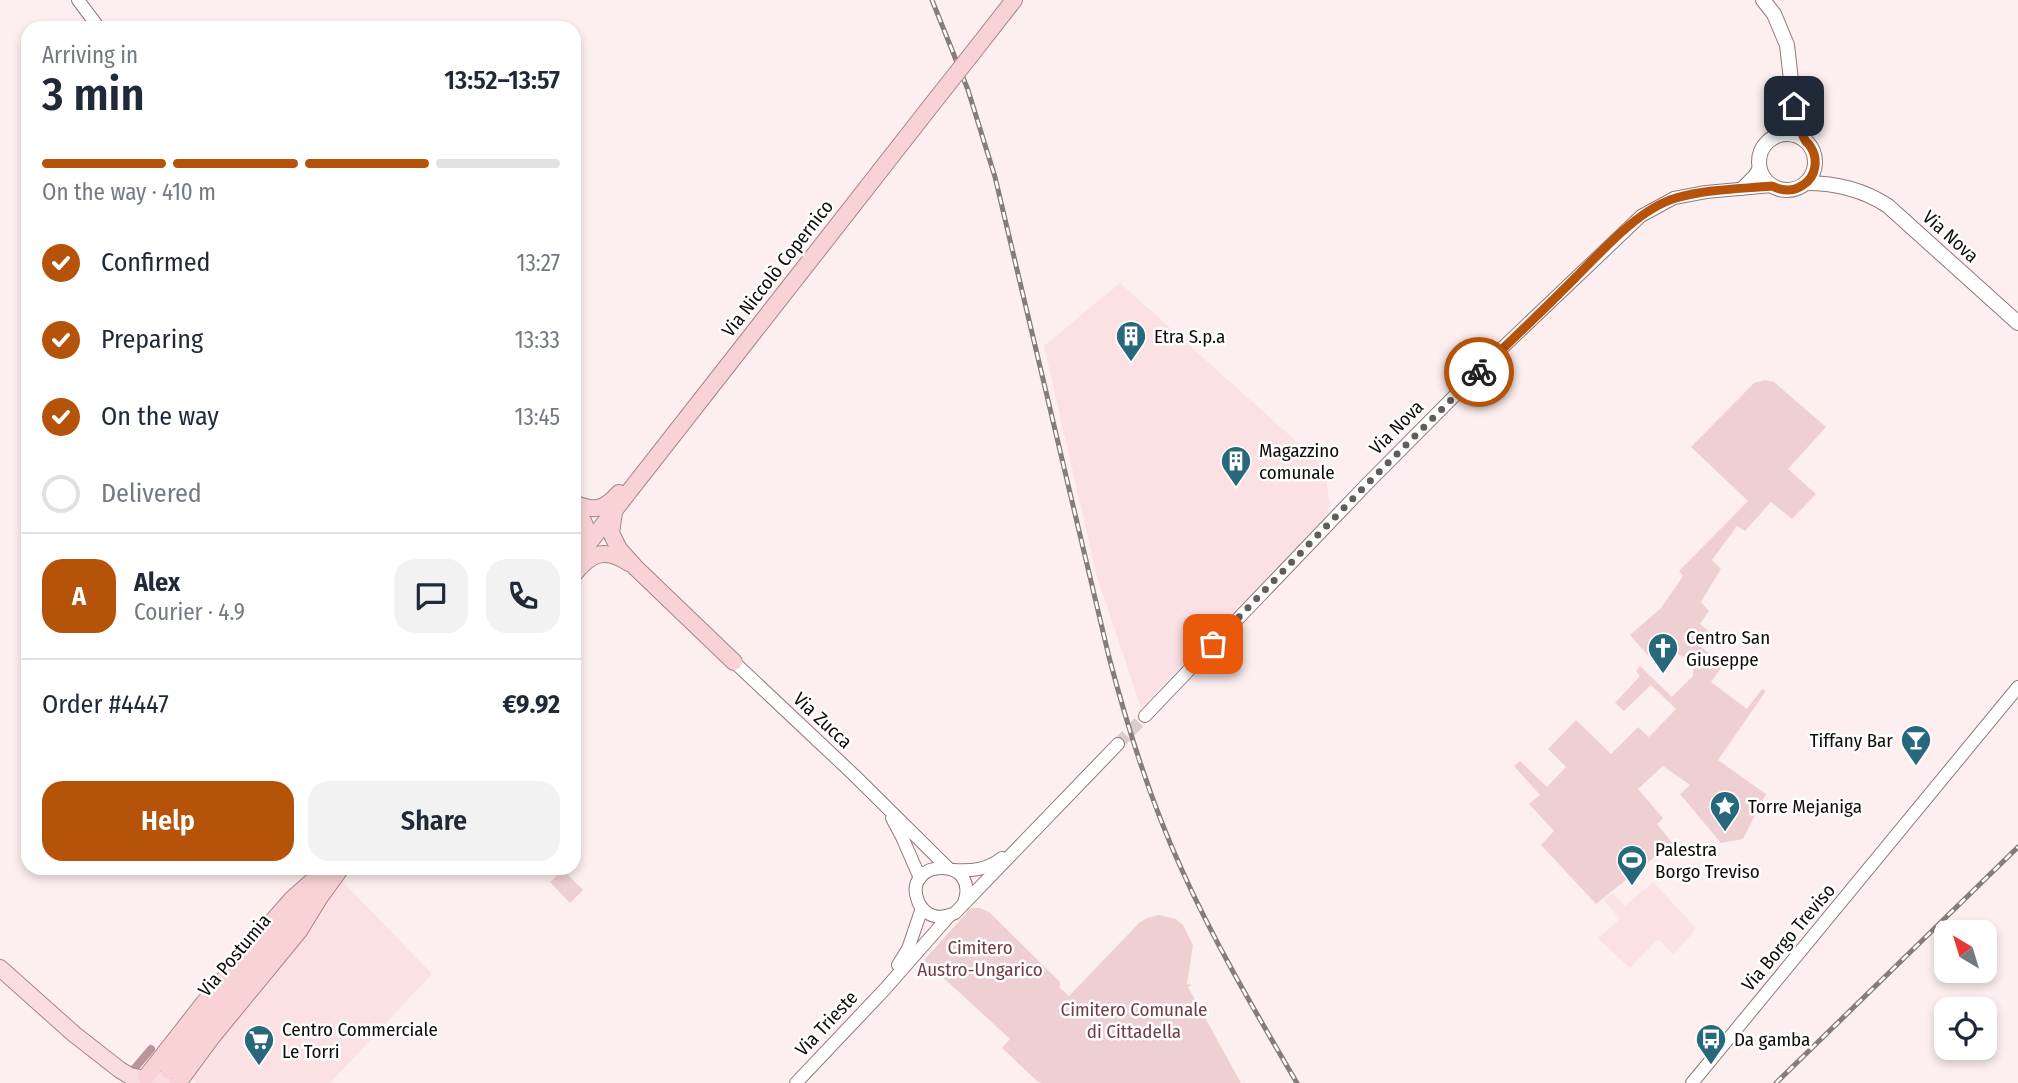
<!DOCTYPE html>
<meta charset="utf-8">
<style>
body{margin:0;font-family:"Fira Sans Condensed",sans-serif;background:#f2f2f3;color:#1f2937;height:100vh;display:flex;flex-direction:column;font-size:26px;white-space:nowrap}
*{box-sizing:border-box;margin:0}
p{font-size:23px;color:#747a83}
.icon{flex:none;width:38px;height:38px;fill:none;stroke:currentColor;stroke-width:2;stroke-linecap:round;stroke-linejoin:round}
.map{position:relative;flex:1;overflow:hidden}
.panel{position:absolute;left:21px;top:21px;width:560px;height:854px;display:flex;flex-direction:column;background:#fff;border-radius:21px;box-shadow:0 4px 10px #0003}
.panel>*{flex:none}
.needle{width:46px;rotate:322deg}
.controls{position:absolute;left:1934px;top:920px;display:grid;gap:14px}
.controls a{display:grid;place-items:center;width:63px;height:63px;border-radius:14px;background:#fff;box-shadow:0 4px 10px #0003;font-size:35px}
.pin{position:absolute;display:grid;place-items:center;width:60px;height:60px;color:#fff;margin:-30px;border-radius:14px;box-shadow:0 4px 10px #0006}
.courier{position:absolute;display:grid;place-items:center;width:70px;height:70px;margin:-35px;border:5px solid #b45309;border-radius:50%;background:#fff;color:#222;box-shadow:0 2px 9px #0007}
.summary em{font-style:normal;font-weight:600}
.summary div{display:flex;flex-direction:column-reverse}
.summary{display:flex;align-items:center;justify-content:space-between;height:119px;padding:0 21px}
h1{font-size:46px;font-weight:600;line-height:52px}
.bar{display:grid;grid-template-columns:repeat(4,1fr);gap:10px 7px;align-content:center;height:84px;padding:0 21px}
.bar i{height:9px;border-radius:5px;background:#e0e1e3}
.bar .active{background:#b45309}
.bar p{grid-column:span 4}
.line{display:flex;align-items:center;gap:18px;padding:0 21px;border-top:2px solid #e0e1e3}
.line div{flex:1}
.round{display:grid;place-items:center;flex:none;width:74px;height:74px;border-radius:21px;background:#f2f2f3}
ol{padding:0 21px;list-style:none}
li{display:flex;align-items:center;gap:21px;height:77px}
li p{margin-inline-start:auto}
li .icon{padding:7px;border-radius:50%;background:#b45309;color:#fff;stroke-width:4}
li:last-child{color:#747a83}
li i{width:38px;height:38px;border:4px solid #e0e1e3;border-radius:50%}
.cta{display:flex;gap:14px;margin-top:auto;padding:14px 21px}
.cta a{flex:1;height:80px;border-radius:21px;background:#b45309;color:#fff;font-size:28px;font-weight:600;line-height:80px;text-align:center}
.cta a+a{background:#f2f2f3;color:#1f2937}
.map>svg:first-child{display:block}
.built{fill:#fbe1e3}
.green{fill:#eed0d2}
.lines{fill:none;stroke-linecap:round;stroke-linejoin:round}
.canal{stroke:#b99498;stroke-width:8}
.tertiary-tunnel{stroke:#dacdce;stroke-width:12;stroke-dasharray:12 6;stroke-linecap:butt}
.tertiary-casing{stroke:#8e797b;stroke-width:14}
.secondary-casing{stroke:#8e797b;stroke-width:16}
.primary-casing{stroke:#a78587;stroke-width:18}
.trunk-casing{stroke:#a78587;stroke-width:18}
.tertiary{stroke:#fff;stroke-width:12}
.secondary{stroke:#fff;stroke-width:14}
.primary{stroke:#fadddf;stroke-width:16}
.trunk{stroke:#f8d2d4;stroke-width:16}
.rail-casing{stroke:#867c7c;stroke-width:5}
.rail{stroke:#fff;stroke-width:2.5;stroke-dasharray:8;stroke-linecap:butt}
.trunk-bridge-casing{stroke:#a78587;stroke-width:18;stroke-linecap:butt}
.trunk-bridge{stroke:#f8d2d4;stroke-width:16}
.done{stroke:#645b5b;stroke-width:7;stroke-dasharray:0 12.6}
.route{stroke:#b45309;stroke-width:9}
.labels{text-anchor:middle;stroke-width:5;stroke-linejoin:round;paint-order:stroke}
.street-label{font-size:19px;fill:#120b0b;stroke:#fff}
.poi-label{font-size:19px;fill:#120b0b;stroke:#fff;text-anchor:start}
.park-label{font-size:19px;fill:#723d44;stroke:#fff}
</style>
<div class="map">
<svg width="2018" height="1083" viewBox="0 0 2018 1083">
<rect width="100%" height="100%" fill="#fdeff0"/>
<g class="built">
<path d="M1120,283L1316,459L1325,473L1330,505L1325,518L1141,708L1097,577L1044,346Z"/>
<path d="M340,879L432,974L330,1083H197L191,1078L305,930Z"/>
<path d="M1653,882L1696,928L1692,932L1693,933L1673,954L1658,939L1630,968L1598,938L1620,919L1604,900L1613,893L1625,906Z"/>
</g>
<g class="green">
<path d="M1765,380L1774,382L1826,427L1788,469L1816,494L1792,519L1771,502L1745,531L1737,526L1712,560L1721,569L1701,602L1709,611L1700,624L1712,634L1701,647L1724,664L1711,682L1747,709L1762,689L1766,691L1718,760L1766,794L1743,839L1721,843L1680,794L1690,785L1663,766L1638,789L1663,818L1657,824L1673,844L1667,847L1596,904L1541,845L1554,831L1529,804L1540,795L1514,766L1520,761L1547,787L1566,767L1548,749L1576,720L1611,754L1638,727L1649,737L1676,709L1651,685L1624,711L1615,703L1640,676L1636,671L1640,666L1672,697L1693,676L1694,661L1665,649L1653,661L1630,635L1661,608L1683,576L1679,571L1748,501L1691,447L1754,383Z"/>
<path d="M563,870L583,890L570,903L550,882Z"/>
<path d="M971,908H980L989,912L1060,982V988L1069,996L1139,923L1147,918L1159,915L1176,919L1183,925L1192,943L1191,944L1193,945L1187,984L1192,985L1188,987L1241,1083H1041L1037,1081L1002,1048L1010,1039L924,960Z"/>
</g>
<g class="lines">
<path class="canal" d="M134,1069L151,1049"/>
<path class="tertiary-tunnel" d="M1118,744L1145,716"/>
<g class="tertiary-casing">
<g id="tertiary">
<path d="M78,0L99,28"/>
<path d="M1741,189L1754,176L1760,167"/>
<path d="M734,662L854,775L947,867"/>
<path d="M1145,716L1365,486L1498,352L1641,216L1674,198L1706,192L1772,186"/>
<path d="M892,818L902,837L920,878"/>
<path d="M954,870C972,871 987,870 1002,858"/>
<path d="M963,905C984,855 901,858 918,901C920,908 927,914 934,916C941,918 948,916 955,913L1118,744"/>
<path d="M898,965L908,949L922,908"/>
<path d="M796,1083L885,989L950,915"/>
<path d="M1692,1083L2018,687"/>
</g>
</g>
<g class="secondary-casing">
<g id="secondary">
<path d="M1763,0L1774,14L1787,45L1794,106L1805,140"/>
<circle cx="1787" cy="162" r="28"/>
<path d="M1806,183C1835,183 1864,190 1888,206L2018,323"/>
</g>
</g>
<g class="primary-casing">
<g id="primary">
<path d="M0,968L74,1034L120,1070L130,1076L141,1078"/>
<path d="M137,1081C146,1075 155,1076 164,1083"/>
</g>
</g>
<g class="trunk-casing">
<g id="trunk">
<path d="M971,55L1014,0"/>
<path d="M574,503C594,512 604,510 619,493"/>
<path d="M574,510C586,522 590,531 583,548"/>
<path d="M614,512L611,533L619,549L636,568L734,662"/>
<path d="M574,562L937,98"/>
<path d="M574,574C591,553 605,547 629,563"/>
<path d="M169,1071L211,1015L313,894"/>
<path d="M146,1077L203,1004L271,923L292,899L327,868"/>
<path d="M178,1083L212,1037L299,931L320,897L341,868"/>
</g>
</g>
<use href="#tertiary" class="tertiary"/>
<use href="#secondary" class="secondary"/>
<use href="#primary" class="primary"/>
<use href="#trunk" class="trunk"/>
<g class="rail-casing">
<g id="rail">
<path d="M932,0L968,90L995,177L1109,657C1128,729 1150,800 1181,868C1214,942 1256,1013 1297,1083"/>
<path d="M1776,1083L2018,847"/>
</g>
</g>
<use href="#rail" class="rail"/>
<g class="trunk-bridge-casing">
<path id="trunk-bridge" d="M937,98L971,55"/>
</g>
<use href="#trunk-bridge" class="trunk-bridge"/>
</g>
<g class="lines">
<path class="done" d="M1213,644L1365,486L1479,372"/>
<path class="route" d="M1479,372C1506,345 1533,320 1560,293C1592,263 1634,210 1676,198C1707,189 1740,189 1772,186C1782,191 1793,192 1803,185C1816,177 1819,159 1810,146C1805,139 1808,146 1804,138C1799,128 1796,117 1794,106"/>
</g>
<defs>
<g id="building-pin" transform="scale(1.575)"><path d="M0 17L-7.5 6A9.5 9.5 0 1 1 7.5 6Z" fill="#27687c" stroke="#fff"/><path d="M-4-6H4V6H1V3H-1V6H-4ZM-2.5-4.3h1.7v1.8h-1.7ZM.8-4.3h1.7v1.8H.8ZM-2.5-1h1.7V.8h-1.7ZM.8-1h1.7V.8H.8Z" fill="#fff"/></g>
<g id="church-pin" transform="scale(1.575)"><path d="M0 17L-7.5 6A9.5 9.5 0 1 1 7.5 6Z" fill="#27687c" stroke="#fff"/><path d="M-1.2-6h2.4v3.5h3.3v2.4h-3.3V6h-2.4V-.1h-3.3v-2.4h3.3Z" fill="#fff"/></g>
<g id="bar-pin" transform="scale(1.575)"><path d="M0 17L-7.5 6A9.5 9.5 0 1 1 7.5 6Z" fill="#27687c" stroke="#fff"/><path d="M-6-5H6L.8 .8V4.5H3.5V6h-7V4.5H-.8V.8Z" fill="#fff"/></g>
<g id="sight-pin" transform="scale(1.575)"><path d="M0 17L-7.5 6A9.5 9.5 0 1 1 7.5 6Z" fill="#27687c" stroke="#fff"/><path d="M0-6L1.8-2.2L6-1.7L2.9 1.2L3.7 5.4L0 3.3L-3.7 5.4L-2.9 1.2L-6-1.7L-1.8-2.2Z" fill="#fff"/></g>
<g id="stadium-pin" transform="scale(1.575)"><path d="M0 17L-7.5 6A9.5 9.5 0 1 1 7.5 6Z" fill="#27687c" stroke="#fff"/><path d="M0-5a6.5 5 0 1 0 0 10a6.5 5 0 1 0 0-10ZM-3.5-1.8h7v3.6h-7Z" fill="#fff"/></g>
<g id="bus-pin" transform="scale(1.575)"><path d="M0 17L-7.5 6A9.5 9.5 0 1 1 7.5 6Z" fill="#27687c" stroke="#fff"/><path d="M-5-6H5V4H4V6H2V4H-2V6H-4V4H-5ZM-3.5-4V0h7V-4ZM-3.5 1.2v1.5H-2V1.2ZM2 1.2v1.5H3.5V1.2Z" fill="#fff"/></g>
<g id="supermarket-pin" transform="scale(1.575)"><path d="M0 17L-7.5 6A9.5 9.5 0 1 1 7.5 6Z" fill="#27687c" stroke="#fff"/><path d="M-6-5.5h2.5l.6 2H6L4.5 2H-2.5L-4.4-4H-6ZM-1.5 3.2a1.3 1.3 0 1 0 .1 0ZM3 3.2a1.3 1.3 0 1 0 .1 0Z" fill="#fff"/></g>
</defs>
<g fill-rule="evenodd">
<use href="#building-pin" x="1131" y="336"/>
<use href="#building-pin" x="1236" y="461"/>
<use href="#church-pin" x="1663" y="648"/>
<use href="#bar-pin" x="1916" y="740"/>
<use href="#sight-pin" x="1725" y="806"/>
<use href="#stadium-pin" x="1632" y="860"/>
<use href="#bus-pin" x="1711" y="1039"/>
<use href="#supermarket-pin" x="259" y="1040"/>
</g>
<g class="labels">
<g class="street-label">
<text transform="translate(1951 236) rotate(42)" y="7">Via Nova</text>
<text transform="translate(777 268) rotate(-52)" y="7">Via Niccolò Copernico</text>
<text transform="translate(1396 427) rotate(-45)" y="7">Via Nova</text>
<text transform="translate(823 720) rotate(43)" y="7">Via Zucca</text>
<text transform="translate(1788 937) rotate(-50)" y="7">Via Borgo Treviso</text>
<text transform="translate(234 955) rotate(-50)" y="7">Via Postumia</text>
<text transform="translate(826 1023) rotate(-47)" y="7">Via Trieste</text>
</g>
<g class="poi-label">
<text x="1154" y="343">Etra S.p.a</text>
<text x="1259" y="457">Magazzino<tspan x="1259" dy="22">comunale</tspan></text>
<text x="1686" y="644">Centro San<tspan x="1686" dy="22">Giuseppe</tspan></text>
<text x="1893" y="747" text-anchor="end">Tiffany Bar</text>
<text x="1748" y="813">Torre Mejaniga</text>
<text x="1655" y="856">Palestra<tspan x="1655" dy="22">Borgo Treviso</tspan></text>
<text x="282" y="1036">Centro Commerciale<tspan x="282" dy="22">Le Torri</tspan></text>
<text x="1734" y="1046">Da gamba</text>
</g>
<g class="park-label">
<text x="980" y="954">Cimitero<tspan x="980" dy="22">Austro-Ungarico</tspan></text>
<text x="1134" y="1016">Cimitero Comunale<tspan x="1134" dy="22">di Cittadella</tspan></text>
</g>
</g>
</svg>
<div class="controls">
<a><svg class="needle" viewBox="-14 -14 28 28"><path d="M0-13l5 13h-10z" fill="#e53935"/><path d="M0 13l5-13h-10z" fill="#747a83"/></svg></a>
<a><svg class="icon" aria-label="locate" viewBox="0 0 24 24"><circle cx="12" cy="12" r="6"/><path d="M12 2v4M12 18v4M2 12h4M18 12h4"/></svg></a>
</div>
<div class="pin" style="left:1213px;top:644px;background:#ea580c"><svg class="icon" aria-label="bag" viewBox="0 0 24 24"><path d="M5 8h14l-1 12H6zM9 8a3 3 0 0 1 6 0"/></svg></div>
<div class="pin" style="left:1794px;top:106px;background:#1f2937"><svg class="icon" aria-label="home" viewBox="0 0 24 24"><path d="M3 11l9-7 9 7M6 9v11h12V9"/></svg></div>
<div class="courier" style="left:1479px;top:372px"><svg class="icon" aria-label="bike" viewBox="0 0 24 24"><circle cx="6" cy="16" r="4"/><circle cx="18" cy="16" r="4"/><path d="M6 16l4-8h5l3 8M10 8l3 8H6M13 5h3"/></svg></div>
<section class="panel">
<div class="summary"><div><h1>3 min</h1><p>Arriving in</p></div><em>13:52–13:57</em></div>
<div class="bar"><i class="active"></i><i class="active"></i><i class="active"></i><i></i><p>On the way · 410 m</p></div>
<ol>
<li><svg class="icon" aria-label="check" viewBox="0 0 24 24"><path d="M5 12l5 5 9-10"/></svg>Confirmed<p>13:27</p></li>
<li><svg class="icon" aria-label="check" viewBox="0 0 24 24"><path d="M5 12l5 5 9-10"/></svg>Preparing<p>13:33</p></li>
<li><svg class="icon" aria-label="check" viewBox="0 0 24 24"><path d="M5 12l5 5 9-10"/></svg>On the way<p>13:45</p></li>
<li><i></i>Delivered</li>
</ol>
<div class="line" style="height:126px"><b class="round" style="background:#b45309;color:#fff">A</b><div><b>Alex</b><p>Courier · 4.9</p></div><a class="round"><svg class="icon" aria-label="chat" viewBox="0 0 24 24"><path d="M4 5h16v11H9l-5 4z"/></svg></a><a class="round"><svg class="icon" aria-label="phone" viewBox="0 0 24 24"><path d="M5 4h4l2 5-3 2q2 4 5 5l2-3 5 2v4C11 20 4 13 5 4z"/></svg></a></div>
<div class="line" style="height:91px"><div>Order #4447</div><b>€9.92</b></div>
<div class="cta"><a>Help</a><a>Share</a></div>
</section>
</div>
